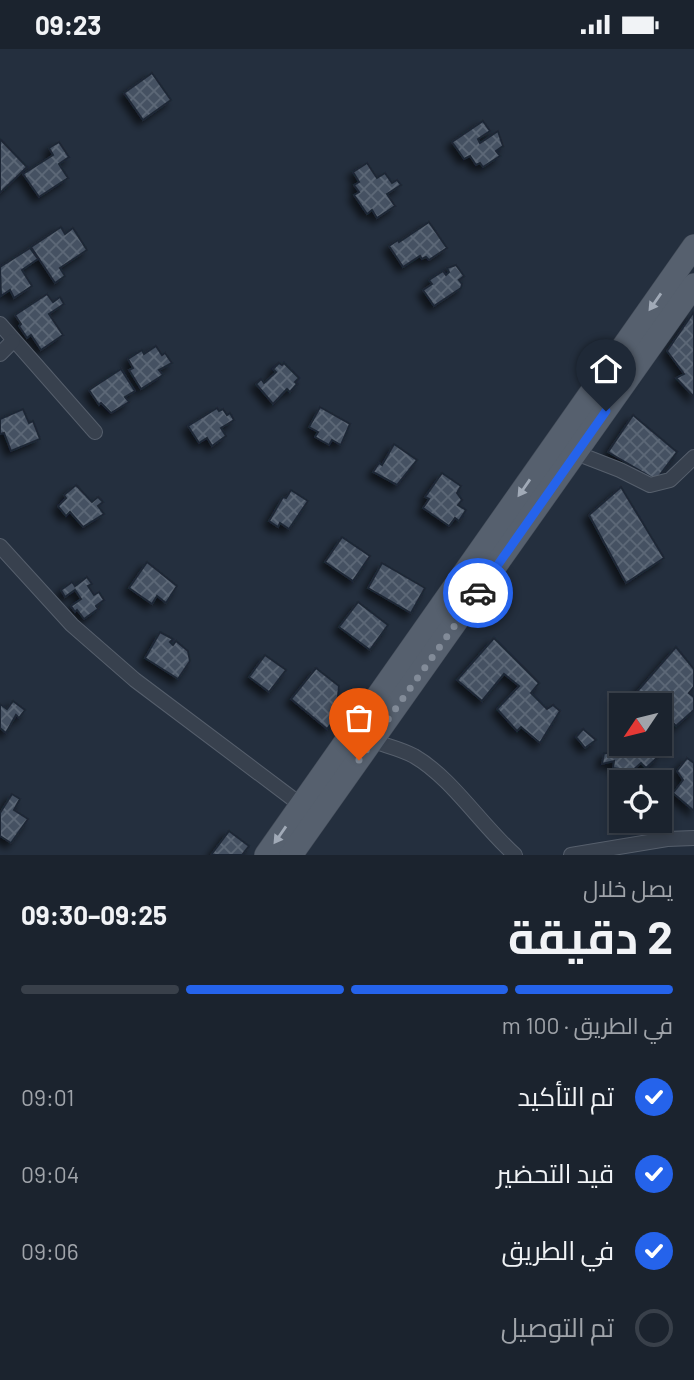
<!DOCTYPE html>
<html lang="ar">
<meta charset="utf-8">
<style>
body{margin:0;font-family:Barlow,Cairo,sans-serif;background:#282f3a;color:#f1f3f6;direction:rtl;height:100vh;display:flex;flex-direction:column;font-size:26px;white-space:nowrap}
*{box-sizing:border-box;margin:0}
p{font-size:23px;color:#a0a4aa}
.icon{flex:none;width:38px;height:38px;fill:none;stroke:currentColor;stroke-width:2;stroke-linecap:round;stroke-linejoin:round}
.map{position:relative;height:806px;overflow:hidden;direction:ltr}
.sheet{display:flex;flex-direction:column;background:#1b232e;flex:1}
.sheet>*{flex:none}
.needle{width:46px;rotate:235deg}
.controls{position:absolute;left:609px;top:644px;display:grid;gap:14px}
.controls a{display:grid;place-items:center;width:63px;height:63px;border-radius:0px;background:#1b232e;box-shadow:0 4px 10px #0003,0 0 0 2px #39404a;font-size:35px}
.pin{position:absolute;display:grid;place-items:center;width:60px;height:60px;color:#fff;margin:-72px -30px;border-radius:50% 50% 50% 0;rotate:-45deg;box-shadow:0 0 7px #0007}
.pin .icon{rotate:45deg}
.courier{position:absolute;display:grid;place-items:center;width:70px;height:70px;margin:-35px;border:5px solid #2563eb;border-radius:50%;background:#fff;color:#222;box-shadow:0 2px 9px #0007}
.overview em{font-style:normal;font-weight:700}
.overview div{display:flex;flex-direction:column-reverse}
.overview{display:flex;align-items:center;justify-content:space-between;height:119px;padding:0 21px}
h1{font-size:46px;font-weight:700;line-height:52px}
.bar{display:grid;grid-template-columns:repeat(4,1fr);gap:10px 7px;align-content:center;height:84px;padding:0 21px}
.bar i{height:9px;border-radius:5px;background:#39404a}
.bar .selected{background:#2563eb}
.bar p{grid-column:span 4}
ol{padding:0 21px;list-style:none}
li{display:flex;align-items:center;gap:21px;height:77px}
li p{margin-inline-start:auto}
li .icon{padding:7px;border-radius:50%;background:#2563eb;color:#fff;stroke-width:4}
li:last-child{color:#a0a4aa}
li i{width:38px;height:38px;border:4px solid #39404a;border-radius:50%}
.status{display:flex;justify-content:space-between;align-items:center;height:49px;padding:0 35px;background:#1b232e;direction:ltr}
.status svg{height:19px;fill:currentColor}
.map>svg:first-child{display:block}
.building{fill:url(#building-cross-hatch);stroke:#1f2835;stroke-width:2;filter:url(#shadow)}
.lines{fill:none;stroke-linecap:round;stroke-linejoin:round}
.minor-casing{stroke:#565f6c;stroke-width:16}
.primary-casing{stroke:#414a57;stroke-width:24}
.minor{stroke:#38414e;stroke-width:14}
.primary{stroke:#56606e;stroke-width:23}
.oneway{fill:#a1aab7}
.done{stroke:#828b98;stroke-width:7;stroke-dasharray:0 12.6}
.route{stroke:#2563eb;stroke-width:9}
</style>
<div class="status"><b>09:23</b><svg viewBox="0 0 49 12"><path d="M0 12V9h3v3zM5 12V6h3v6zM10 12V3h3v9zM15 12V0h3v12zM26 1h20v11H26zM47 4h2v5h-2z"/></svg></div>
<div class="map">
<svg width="694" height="806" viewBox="0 0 694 806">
<defs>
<pattern id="building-cross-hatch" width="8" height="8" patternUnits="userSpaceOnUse" patternTransform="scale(1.75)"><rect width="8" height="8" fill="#455162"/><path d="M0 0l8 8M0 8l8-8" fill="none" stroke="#5d6877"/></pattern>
<filter id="shadow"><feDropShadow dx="-5" dy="5" stdDeviation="3.5" flood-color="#0009"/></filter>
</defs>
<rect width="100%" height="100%" fill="#242f3e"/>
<g class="building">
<path d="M152,24L171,51L143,71L124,44Z"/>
<path d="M483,72L490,82L478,90L480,94L498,82L503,97L496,102L500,107L483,118L480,114L476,116L470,107L464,110L452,93Z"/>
<path d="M0,90L27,118L0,144Z"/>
<path d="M59,93L69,108L59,115L68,129L39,148L23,125L53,106L49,99Z"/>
<path d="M367,114L377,129L385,124L392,134L397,131L401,136L387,145L395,157L377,169L372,161L367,165L354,146L359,143L354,136L359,133L353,123Z"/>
<path d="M429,173L447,199L429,211L426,208L422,210L420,207L403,218L389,197L398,191L399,193Z"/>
<path d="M61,178L65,185L73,179L87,201L60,219L65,227L55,234L31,198Z"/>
<path d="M30,199L38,210L22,221L32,237L14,249L10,241L1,247L0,218Z"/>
<path d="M456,216L464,227L459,231L462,235L461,239L434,257L423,241L432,235L429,231L443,222L446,226L449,223L447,219Z"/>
<path d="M47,245L53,253L60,248L64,255L49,265L63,286L41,301L31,286L27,289L19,277L21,275L15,266Z"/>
<path d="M693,264L694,265V348L676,329L684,325L667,302Z"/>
<path d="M156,297L162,306L165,304L172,314L159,321L163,326L141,340L129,321L133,319L128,310L142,301L144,305Z"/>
<path d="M279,314L282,316L284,314L299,329L295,333L297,335L290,343L287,340L273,355L256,335L261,330L264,334L276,323L273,320Z"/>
<path d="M121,320L135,342L125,348L129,353L111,364L101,354L99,356L89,341Z"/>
<path d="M320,358L350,375L341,396L332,391L329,396L315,388L318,383L309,378Z"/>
<path d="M217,359L219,362L223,360L227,366L230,364L234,371L221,379L226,387L212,397L207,389L199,394L188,377Z"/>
<path d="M23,360L29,374L33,372L40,390L11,402L4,384L0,385V370Z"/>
<path d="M633,366L677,403L656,431L608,403Z"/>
<path d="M394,395L417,411L397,436L373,423L379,414L382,416Z"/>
<path d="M442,424L461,437L457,444L462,451L458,456L466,461L459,472L455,469L449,477L423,459L429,450L425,448Z"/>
<path d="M76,436L92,453L98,448L103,453L98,457L104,465L83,478L70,463L66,467L58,457L66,449L64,446Z"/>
<path d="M621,438L664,509L626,534L589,466Z"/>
<path d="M291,441L308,452L289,480L280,474L278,478L269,472L283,448L286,449Z"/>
<path d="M342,488L370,507L353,532L325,513Z"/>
<path d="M147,513L177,537L166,554L157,547L152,555L129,539Z"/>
<path d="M382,514L425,539L411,564L368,539Z"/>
<path d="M87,528L92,535L88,537L94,546L99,543L104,551L96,557L98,560L84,570L77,561L75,563L71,557L81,550L75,541L65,548L61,541L72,533L75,537Z"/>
<path d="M358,553L388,576L370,601L339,578Z"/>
<path d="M160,583L173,590L170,593L173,596L176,592L188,602L190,612L178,630L145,609Z"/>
<path d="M494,589L539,634L531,644L547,660L553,656L560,662L540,694L521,678L517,682L497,660L519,637L504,625L482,652L457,631Z"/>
<path d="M676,598L694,620V638L689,644L694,648V661L676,677L660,660V656H656L651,651L643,654L634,646Z"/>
<path d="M265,606L286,621L269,643L249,628Z"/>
<path d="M316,619L339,637L336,668L327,680L291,650Z"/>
<path d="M13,652L25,661L19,669L16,666L6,684L0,679V655L7,660Z"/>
<path d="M660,674L672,690L654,703L659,707L646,719L641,714L632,722L613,719L614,712L602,715L604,704L618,705L627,696L624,695H660Z"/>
<path d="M583,680L596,691L585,699L576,688Z"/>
<path d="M687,709L694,714V762L673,744L683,731L677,722Z"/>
<path d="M12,745L20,750L14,761L28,770L11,794L0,787V764Z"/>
<path d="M229,782L249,797L242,806H211Z"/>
</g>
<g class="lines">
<g class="minor-casing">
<g id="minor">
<path d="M0,275L95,383"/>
<path d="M0,305L13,292"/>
<path d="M576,404L620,421L650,436L670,431L694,408"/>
<path d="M0,497L72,576L135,631L301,756"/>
<path d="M373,692C387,697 401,700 414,707C452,729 481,776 515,806"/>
<path d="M571,806L667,790L694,789"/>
</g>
</g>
<g class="primary-casing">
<g id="primary">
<path d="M266,806L694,197"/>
<path d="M291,806L694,236"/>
</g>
</g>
<use href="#minor" class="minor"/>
<use href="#primary" class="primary"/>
</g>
<defs><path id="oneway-solid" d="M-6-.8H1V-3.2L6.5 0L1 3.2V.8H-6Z" transform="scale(1.75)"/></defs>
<g class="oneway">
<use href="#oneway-solid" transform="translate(655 253) rotate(125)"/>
<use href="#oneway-solid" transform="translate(524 439) rotate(125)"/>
<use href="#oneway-solid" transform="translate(280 786) rotate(125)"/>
</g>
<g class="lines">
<path class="done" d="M359,711L478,544"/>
<path class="route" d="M478,544L606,362"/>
</g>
</svg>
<div class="controls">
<a><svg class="needle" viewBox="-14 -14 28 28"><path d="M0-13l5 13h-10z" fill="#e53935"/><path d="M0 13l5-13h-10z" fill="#a0a4aa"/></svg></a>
<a><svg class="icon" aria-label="locate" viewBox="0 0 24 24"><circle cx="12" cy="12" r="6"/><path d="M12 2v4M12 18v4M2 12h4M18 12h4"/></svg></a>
</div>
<div class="pin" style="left:359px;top:711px;background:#ea580c"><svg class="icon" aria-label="bag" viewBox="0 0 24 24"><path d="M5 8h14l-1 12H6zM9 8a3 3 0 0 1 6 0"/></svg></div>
<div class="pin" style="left:606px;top:362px;background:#1f2937"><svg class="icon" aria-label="home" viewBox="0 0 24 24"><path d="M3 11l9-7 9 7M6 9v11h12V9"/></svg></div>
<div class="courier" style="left:478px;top:544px"><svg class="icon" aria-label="car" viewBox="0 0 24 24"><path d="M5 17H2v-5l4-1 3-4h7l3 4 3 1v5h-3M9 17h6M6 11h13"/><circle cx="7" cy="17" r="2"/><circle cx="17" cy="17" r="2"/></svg></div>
</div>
<section class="sheet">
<div class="overview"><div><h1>2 دقيقة</h1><p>يصل خلال</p></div><em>09:25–09:30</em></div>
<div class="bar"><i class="selected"></i><i class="selected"></i><i class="selected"></i><i></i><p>في الطريق · 100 m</p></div>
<ol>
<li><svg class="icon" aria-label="check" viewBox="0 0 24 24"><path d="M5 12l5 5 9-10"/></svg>تم التأكيد<p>09:01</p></li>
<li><svg class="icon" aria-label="check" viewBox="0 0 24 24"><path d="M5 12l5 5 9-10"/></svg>قيد التحضير<p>09:04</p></li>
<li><svg class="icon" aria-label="check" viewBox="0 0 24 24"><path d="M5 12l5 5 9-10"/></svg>في الطريق<p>09:06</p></li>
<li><i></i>تم التوصيل</li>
</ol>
</section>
